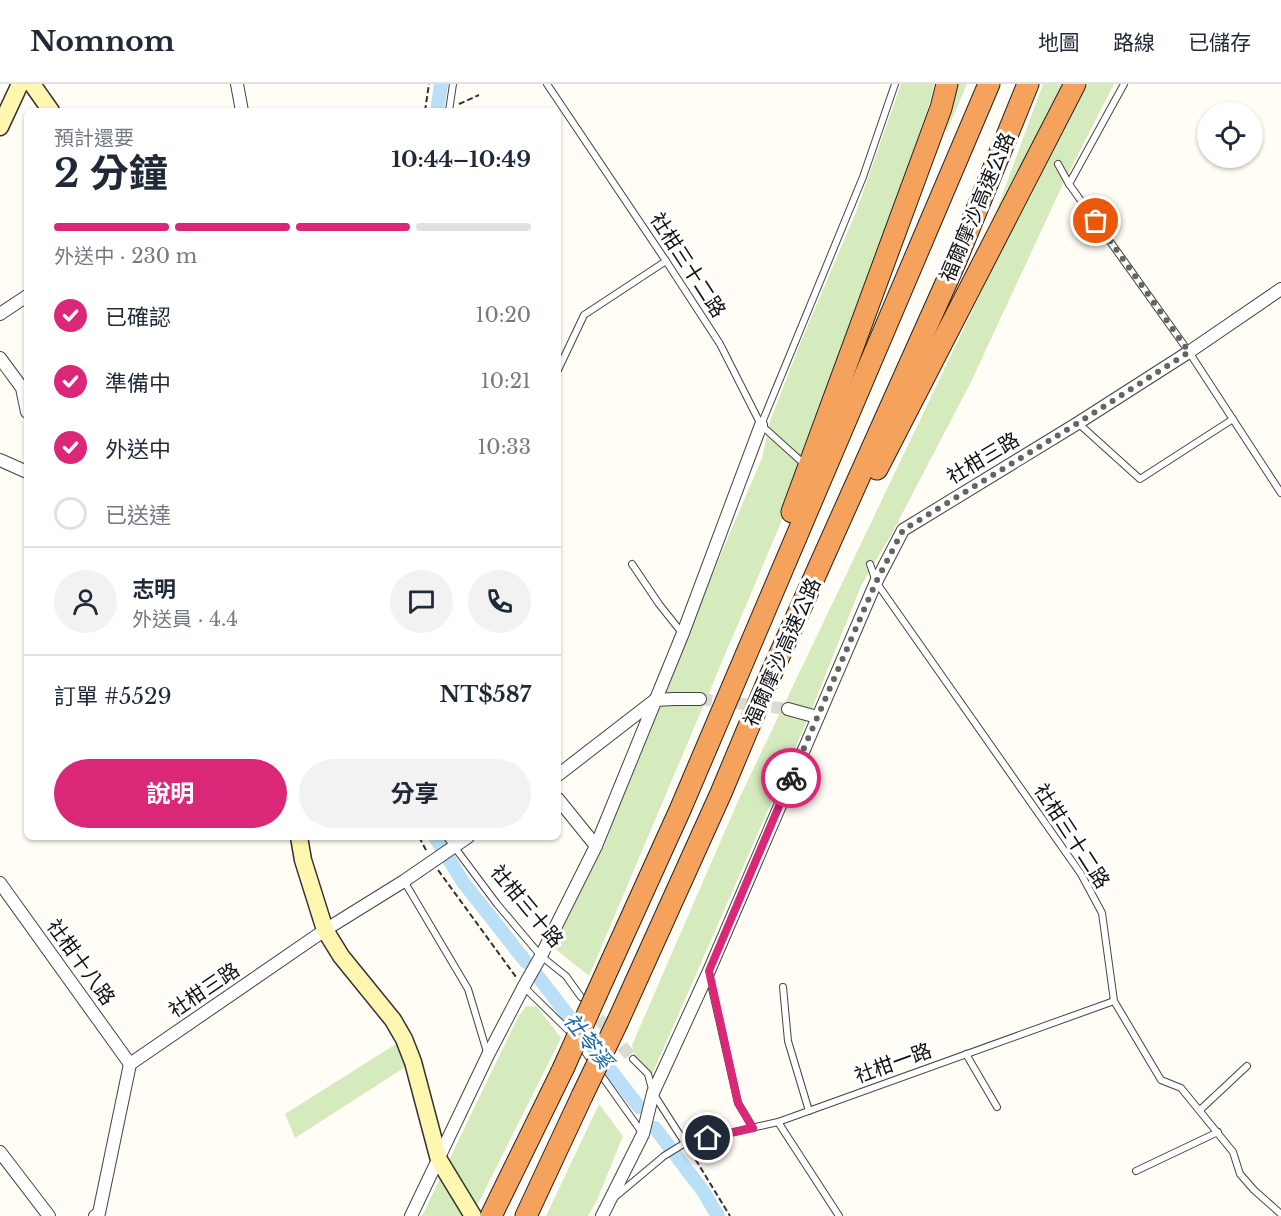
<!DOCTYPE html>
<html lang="zh-TW">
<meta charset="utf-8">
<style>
body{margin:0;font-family:"Libre Baskerville","Noto Sans TC",serif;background:#f2f2f3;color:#1f2937;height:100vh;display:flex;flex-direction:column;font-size:22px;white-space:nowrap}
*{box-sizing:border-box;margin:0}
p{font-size:20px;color:#747a83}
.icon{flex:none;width:33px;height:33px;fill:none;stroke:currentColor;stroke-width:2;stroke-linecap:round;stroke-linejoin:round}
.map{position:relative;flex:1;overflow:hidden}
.panel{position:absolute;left:24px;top:24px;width:537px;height:732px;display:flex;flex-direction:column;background:#fff;border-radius:9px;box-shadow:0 2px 4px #0004}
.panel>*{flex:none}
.tools{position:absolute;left:1197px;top:18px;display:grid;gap:12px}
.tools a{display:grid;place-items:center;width:66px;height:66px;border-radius:50%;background:#fff;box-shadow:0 2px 4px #0004;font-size:30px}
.pin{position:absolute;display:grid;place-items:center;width:51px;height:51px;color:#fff;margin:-26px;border:3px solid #fff;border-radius:50%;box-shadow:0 2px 6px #0007}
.courier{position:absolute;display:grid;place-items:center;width:60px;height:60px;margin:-30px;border:4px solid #db2777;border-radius:50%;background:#fff;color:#222;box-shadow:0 2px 8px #0007}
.summary em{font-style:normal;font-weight:700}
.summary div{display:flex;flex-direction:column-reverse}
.summary{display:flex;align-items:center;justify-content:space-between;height:102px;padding:0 30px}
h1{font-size:39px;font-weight:700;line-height:45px}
.bar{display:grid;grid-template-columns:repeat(4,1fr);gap:9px 6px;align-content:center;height:72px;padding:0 30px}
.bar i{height:8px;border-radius:4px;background:#e0e1e3}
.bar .on{background:#db2777}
.bar p{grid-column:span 4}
.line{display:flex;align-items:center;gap:15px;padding:0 30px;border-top:2px solid #e0e1e3}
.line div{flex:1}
.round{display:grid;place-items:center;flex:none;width:63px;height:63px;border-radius:32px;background:#f2f2f3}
ol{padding:0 30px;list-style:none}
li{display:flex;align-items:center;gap:18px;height:66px}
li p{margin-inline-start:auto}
li .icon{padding:6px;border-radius:50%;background:#db2777;color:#fff;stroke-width:4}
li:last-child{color:#747a83}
li i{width:33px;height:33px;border:3px solid #e0e1e3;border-radius:50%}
.button{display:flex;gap:12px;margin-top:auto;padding:12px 30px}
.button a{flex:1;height:69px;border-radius:36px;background:#db2777;color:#fff;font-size:24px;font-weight:700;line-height:69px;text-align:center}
.button a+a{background:#f2f2f3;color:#1f2937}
header{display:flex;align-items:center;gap:36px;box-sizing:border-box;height:84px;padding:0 30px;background:#fff;border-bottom:2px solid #e0e1e3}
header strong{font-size:28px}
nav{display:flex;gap:33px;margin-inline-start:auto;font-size:21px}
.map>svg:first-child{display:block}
.green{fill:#d5ebbd}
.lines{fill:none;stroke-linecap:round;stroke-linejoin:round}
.canal{stroke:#b9e0f7;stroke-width:14}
.street-tunnel{stroke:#dbdad3;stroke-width:12;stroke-dasharray:12 6;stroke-linecap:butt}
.lane-casing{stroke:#444;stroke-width:8}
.street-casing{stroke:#444;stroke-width:14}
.secondary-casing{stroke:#333;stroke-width:19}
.highway-casing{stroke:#222;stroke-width:23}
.path{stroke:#333;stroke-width:2;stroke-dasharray:6 3;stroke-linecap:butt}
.lane{stroke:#fff;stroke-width:6}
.street{stroke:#fff;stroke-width:12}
.secondary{stroke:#fff6b0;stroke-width:16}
.highway{stroke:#f5a25d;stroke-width:21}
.highway-bridge-casing{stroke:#222;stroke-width:23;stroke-linecap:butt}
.highway-bridge{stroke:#f5a25d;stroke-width:21}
.done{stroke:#646461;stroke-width:6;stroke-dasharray:0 10.8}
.route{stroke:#db2777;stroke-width:8}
.labels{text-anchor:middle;stroke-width:6;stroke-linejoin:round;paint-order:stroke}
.street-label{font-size:20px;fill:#111;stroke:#fff}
.water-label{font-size:21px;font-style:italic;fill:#1768a6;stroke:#fff}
</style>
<header>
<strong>Nomnom</strong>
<nav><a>地圖</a><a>路線</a><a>已儲存</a></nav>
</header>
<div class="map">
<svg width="1281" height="1132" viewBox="0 0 1281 1132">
<rect width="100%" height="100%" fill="#fffdf5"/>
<g class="green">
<path d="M901,0H934L912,92L832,318L589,892L553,863L605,760L664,603L762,374L770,337L800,260L856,128Z"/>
<path d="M955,0H967L947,47L943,45Z"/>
<path d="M1043,0H1068L1016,102L995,131Z"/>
<path d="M1088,0H1114L1063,100L971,298L891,451L861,502L807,637L651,993L636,981L632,961L738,717L997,175Z"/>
<path d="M526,922L537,923L561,954L472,1132H422L517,935Z"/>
<path d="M404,955L413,978L295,1054L285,1030Z"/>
<path d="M599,1020L623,1052L597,1116L588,1132H546Z"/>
</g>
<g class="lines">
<g class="canal">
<path d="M437,27L441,0"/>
<path d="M435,753L463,798L526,878"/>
<path d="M536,890L639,1023"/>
<path d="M655,1044L703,1107L718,1132"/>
</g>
<g class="street-tunnel">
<path d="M700,615L788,625"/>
<path d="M587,921L633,975"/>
</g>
<g class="lane-casing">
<g id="lane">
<path d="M547,0L666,177L720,260L761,341L802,378"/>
<path d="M449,27L453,0"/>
<path d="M1058,80L1069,100L1189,268L1281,409"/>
<path d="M1069,100L1124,0"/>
<path d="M558,286L584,231L666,177"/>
<path d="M1078,339L1140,395L1233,335"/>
<path d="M761,341L863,93L895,0"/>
<path d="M632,480L659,520L682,549"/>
<path d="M870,480L876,498L1081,790L1102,829L1114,917L1161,996L1181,1004L1233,1068L1240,1090L1254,1106L1281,1130"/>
<path d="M447,753L497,820L541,872L566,892L581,913"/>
<path d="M404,797L468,905L487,968"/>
<path d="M709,891L738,1019L753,1044"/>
<path d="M524,903L572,950"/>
<path d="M783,903L788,957L809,1027"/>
<path d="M580,961L593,979"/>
<path d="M966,970L997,1023"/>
<path d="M633,975L648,990L653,1009L685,1059"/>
<path d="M599,988L643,1050"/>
<path d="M1200,1026L1247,982"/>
<path d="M778,1038L839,1132"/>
<path d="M1136,1087L1218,1048"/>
<path d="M615,1113L664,1072L685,1059L778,1038L1114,917"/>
</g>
</g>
<g class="street-casing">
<g id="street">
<path d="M237,0L242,27"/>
<path d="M0,230L27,212"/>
<path d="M0,274L22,304L27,328"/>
<path d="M0,376L27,388"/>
<path d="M788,625L817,633"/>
<path d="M558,691L655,616L674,615H700"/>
<path d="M558,715L596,762"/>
<path d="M0,799L130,980"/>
<path d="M0,1068L49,1132"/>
<path d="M95,1132L99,1129L130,980L325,846L404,797L468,753"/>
<path d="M411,1132L488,971L524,902L541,872L596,762L683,549L761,341"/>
<path d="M602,1132L643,1050L653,1009L709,887L876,498L903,446L1078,339L1189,268L1281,205"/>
</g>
</g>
<g class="secondary-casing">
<g id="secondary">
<path d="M32,0L51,27"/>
<path d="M0,43L20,0"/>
<path d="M299,753L303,776L325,846L341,872L393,936L404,955L413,978L439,1076L473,1132"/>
</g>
</g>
<g class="highway-casing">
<g id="highway">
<path d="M877,385L1075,0"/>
<path d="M792,428L941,24L947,0"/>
<path d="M597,909L680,726L989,0"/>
<path d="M618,937L721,709L767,599L955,179L1028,0"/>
<path d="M491,1132L563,985"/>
<path d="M526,1132L582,1012"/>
</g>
</g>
<g class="path">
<path d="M459,20L479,11"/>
<path d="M425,27L429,0"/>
<path d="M419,753L426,766"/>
<path d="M438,786L516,893"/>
<path d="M691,1068L730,1132"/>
</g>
<use href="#lane" class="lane"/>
<use href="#street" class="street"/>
<use href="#secondary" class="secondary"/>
<use href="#highway" class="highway"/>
<g class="highway-bridge-casing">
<g id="highway-bridge">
<path d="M563,985L597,909"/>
<path d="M582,1012L618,937"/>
</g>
</g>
<use href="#highway-bridge" class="highway-bridge"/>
</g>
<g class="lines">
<path class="done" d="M791,694L876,498L903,446L1078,339L1189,268L1096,137"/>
<path class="route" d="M708,1054L753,1044L738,1019L709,887L791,694"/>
</g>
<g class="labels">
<g class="street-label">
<text transform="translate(977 123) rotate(-67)" y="7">福爾摩沙高速公路</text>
<text transform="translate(688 181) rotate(57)" y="7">社柑三十二路</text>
<text transform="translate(983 374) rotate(-31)" y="7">社柑三路</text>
<text transform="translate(782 568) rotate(-66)" y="7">福爾摩沙高速公路</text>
<text transform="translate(1072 752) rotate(57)" y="7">社柑三十二路</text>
<text transform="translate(527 822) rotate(50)" y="7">社柑三十路</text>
<text transform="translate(81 878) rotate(54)" y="7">社柑十八路</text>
<text transform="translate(204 906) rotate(-34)" y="7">社柑三路</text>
<text transform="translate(893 979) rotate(-20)" y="7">社柑一路</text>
</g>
<g class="water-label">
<text transform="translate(588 957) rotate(52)" y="7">社苓溪</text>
</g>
</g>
</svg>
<div class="tools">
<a><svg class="icon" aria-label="locate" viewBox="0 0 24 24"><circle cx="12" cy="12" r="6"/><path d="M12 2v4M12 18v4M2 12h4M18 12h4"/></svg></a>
</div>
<div class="pin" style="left:1096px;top:137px;background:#ea580c"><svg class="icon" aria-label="bag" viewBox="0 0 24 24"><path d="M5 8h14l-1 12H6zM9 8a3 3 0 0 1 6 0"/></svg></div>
<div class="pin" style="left:708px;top:1054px;background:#1f2937"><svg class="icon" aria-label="home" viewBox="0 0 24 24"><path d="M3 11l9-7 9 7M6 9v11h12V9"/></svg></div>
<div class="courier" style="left:791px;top:694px"><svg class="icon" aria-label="bike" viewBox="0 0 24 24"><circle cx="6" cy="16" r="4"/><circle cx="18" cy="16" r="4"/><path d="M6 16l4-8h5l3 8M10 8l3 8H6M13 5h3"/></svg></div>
<section class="panel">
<div class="summary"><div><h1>2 分鐘</h1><p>預計還要</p></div><em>10:44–10:49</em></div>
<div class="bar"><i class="on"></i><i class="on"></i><i class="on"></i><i></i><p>外送中 · 230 m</p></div>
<ol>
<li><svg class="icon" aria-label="check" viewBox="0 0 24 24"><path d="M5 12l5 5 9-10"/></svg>已確認<p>10:20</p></li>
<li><svg class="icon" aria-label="check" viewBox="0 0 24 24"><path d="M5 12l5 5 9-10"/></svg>準備中<p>10:21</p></li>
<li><svg class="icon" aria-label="check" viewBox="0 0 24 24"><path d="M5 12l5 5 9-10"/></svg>外送中<p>10:33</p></li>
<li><i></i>已送達</li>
</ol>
<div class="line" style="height:108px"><a class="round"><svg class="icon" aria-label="person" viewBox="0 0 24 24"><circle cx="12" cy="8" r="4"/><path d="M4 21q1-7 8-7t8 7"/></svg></a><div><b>志明</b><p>外送員 · 4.4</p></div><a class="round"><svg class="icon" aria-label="chat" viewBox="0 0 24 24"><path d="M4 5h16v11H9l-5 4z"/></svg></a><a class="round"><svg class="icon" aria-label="phone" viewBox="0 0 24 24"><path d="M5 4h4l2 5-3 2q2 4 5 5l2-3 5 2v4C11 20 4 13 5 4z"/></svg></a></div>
<div class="line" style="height:78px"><div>訂單 #5529</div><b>NT$587</b></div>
<div class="button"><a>說明</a><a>分享</a></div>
</section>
</div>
